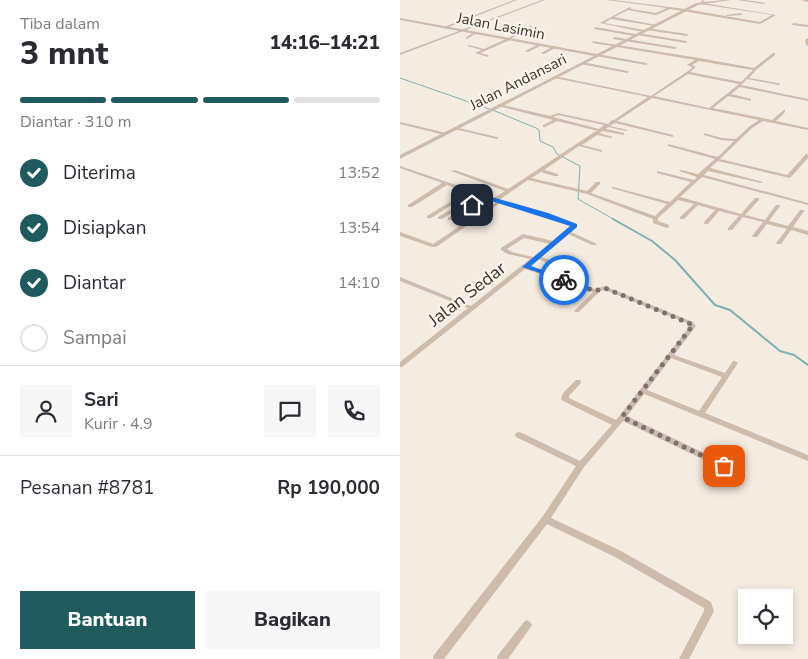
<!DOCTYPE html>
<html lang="id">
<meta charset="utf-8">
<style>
body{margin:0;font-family:"Nunito Sans",sans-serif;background:#f7f7f7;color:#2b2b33;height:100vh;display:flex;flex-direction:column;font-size:19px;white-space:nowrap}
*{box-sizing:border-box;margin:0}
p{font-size:16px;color:#7c7c81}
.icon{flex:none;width:28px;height:28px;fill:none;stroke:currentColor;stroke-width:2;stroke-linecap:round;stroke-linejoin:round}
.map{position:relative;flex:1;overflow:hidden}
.details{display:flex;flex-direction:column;background:#fff;width:400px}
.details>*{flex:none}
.fabs{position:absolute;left:338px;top:589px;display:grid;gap:10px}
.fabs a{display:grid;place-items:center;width:55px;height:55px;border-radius:0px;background:#fff;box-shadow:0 2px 8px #0003;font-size:25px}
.pin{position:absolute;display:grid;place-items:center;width:42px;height:42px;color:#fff;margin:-21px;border-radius:10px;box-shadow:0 2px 8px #0006}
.courier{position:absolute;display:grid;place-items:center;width:50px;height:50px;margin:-25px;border:4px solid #1a73e8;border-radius:50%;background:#fff;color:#222;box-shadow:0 1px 6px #0007}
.headline em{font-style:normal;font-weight:800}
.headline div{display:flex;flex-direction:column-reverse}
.headline{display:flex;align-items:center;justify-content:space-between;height:85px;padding:0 20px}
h1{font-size:32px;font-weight:800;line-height:38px}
.bar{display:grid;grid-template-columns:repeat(4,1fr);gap:8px 5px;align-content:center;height:60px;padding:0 20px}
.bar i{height:6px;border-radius:4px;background:#e1e1e2}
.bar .selected{background:#1f5a5e}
.bar p{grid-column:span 4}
.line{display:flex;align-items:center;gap:12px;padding:0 20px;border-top:1px solid #e1e1e2}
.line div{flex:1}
.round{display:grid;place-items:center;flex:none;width:52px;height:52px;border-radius:0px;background:#f7f7f7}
ol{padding:0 20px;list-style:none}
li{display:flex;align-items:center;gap:15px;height:55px}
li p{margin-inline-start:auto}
li .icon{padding:5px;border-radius:50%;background:#1f5a5e;color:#fff;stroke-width:4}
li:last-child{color:#7c7c81}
li i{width:28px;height:28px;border:2px solid #e1e1e2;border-radius:50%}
.primary-button{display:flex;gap:10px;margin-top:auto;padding:10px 20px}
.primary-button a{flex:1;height:58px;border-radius:0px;background:#1f5a5e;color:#fff;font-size:20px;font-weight:800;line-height:58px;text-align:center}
.primary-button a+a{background:#f7f7f7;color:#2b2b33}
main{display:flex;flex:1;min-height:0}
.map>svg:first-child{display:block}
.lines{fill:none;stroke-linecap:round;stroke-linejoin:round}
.stream-far1{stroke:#7fb0b2;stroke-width:1}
.stream{stroke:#7fb0b2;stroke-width:2}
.minor{fill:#cdbbac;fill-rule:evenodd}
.tertiary{fill:#cdbbac;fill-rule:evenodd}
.route{fill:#1a73e8}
.done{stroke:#7c716b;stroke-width:5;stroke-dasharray:0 9}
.labels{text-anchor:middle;stroke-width:4.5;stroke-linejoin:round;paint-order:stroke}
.far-street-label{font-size:15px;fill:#3b302b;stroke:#fbf5ee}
.street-label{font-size:18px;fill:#3b302b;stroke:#fbf5ee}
</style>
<main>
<section class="details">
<div class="headline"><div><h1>3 mnt</h1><p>Tiba dalam</p></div><em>14:16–14:21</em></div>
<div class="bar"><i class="selected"></i><i class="selected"></i><i class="selected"></i><i></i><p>Diantar · 310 m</p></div>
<ol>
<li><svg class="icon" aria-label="check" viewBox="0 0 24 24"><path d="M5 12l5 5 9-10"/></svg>Diterima<p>13:52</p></li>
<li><svg class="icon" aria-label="check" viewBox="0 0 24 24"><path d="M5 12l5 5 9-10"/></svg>Disiapkan<p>13:54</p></li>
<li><svg class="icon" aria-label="check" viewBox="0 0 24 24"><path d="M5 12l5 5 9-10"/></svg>Diantar<p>14:10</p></li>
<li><i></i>Sampai</li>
</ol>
<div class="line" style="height:90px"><a class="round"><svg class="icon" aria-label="person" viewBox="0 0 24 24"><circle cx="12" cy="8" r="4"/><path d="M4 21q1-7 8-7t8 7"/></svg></a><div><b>Sari</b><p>Kurir · 4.9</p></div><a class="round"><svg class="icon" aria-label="chat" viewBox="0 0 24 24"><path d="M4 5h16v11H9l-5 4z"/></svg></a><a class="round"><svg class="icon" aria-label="phone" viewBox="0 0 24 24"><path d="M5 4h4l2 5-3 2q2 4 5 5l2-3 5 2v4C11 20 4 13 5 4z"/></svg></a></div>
<div class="line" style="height:65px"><div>Pesanan #8781</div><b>Rp 190,000</b></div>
<div class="primary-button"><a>Bantuan</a><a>Bagikan</a></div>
</section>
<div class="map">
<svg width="408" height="659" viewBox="0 0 408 659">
<rect width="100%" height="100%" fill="#f4ebe1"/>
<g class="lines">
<path class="stream-far1" d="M0,78L95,111L136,128L139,130L140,141L153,147L157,154L180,166L178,199L215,220"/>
<path class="stream" d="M213,219L252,241L275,260L315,305L330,310L380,351L394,355L408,365"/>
<g class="minor">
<path d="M114,0H117L46,28L44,27Z"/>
<path d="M142,0H145L0,55V53Z"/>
<path d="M207,0H214L285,9L360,22L372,15L300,4L302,1L301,0L305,1L303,3L376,15L360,24L270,9L256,15L228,10L214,17L256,25L255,26L211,19L204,23L244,30L243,32L200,23L230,7L231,8V9L256,13L267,8Z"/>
<path d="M337,0H345L365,3L364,4Z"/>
<path d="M401,0H408V2Z"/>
<path d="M341,13L342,15L327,16L326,15Z"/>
<path d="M393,23L408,25V27L392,25Z"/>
<path d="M131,26L138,28L137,29L132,28L123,33L135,34L136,36L120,34L110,39V40L80,53L88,55V57L75,53L82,50L67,46L69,45L84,49L106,39Z"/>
<path d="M195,27L235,34L236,35L235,36L194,29Z"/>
<path d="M247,28L287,34L288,35L287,36L246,30Z"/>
<path d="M75,32L77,33L67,39L65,38Z"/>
<path d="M238,33L286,41L287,42L286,43L237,35Z"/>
<path d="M214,37L275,47L277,48L275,49L213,39Z"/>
<path d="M408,38V46L406,45L405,40Z"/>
<path d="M192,41L299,58L354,68L373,53H375V55L356,70L349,78L378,83L380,84L379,85L347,79L341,85L408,99V101L340,87L331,94L351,99V101L328,96L313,108L372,120L384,110H385V112L376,121L408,128V130L363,121L352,128L320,159L387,175L406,154H408V158L390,178L318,161L310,168L363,182L361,183L308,171L304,175L408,203V205L302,177L280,197L341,214L355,198H359V200L345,215L365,220L376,205H380V206L369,221L388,226L400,210H404V211L393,227L408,231V235L391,230L381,244H377L376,243L387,229L367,224L357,237H353L352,236L363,222L343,217L332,230H328V228L339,216L319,211L308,224H304V222L315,210L298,205L284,219H280V217L294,204L278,200L258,218V221L269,225V227L267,228L253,223V219L187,194L128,180L99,200L174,223L177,227L171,232L197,244L196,245H192L168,234L140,256L156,263L157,264L156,265H152L138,259L128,266L195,289L205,286L207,287L293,322L296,326L274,355L325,373L333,361H335L338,363L305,413L408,455V461L244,394L227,416L327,464L328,466L327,468L324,469L321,468L223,421L184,467L151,518L221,551L311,602L314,611L289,659H279L304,611V608L215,557L147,524L44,659H33L34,655L143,516L176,466L116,437L115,435L116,433L119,432L122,433L180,461L212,425L163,401L161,399L163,393L176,380H180L181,382L180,384L169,396V398L216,420L290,326L289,324L205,290L200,291L179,312H175L174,311L193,292L125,269L2,367H0V362L68,308L0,281V277L71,306L130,259L108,254L101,250V248L123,234L153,241L171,227L170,225L100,203L36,247H32L0,236V232L33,244L96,202L86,198L52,220H48V218L82,197L79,196L42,219H38V217L75,195L71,193L31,218H27V216L66,192L47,185L12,207H8V205L42,183L0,168V166L94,198L105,191L51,171L55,170L108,189L193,133L194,132L198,131L157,121L145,127H143V125L153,120L98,106V104L150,116L158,113L208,124L212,120H214L248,97L155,78L153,77L154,76L251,96L291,69L292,67L287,65L295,60L193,43ZM299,61L353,70L341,82L290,72L296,67L292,65ZM288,74L339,84L309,108L254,96ZM252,98L359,120L350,126L336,139L321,138L304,133V135L321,140L334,141L318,157L268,144V146L315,159L298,174L281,170L279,171L297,177L294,180L257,171V173L291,182L270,202L213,187L211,188L267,204L255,216L191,193L200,184V182H196L187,191L131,178L141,172L154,176H158V174L144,170L179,146L202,152V150L182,145L197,135L211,138L213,137L199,133L203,131L224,135V133L206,129L208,127L226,131L228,130L210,126L215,123L273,137V135L217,121ZM158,115L204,125L199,129L153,117ZM124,238L150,244L133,257L112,252L107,249ZM271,358L322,377L299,411L247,390Z"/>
<path d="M139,44L142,45L128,52L125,51Z"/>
<path d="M154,46L157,47L144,54L141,53Z"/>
<path d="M197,54L246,63L248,64L246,65L196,56Z"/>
<path d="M182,62L227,71L229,72L227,73L181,64Z"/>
<path d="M0,122L46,133L47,134L45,135L0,124Z"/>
<path d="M54,127L97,137L99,138L97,139L54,129Z"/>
<path d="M127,620L130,622L132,625L130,628L108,659H97L98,655L124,622Z"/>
</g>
<path class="tertiary" d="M323,0H331L298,5L0,159V155L194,56L0,20V18L197,54L296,3Z"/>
</g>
<path class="route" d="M85,195L148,213L177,224V227L131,266L167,279V282L122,267L170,226L85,199L74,206L68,205Z"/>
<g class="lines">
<path class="done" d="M164,280L195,291L205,288L293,325L222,417L324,466"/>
</g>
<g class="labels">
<g class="far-street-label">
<text transform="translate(101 26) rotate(11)" y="5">Jalan Lasimin</text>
<text transform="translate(118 82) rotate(-27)" y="5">Jalan Andansari</text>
</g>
<g class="street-label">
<text transform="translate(67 294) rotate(-38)" y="6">Jalan Sedar</text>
</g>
</g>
</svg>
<div class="fabs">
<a><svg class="icon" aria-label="locate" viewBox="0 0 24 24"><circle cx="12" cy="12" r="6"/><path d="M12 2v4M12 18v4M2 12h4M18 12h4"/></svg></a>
</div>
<div class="pin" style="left:324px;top:466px;background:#ea580c"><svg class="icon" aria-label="bag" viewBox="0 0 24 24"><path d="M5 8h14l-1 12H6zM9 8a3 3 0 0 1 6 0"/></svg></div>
<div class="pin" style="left:72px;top:205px;background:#1f2937"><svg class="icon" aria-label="home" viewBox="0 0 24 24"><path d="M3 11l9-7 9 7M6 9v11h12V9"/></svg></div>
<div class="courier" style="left:164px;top:280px"><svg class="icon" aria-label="bike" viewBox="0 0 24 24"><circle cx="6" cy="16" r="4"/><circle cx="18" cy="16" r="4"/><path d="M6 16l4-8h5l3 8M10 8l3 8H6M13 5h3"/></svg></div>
</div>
</main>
